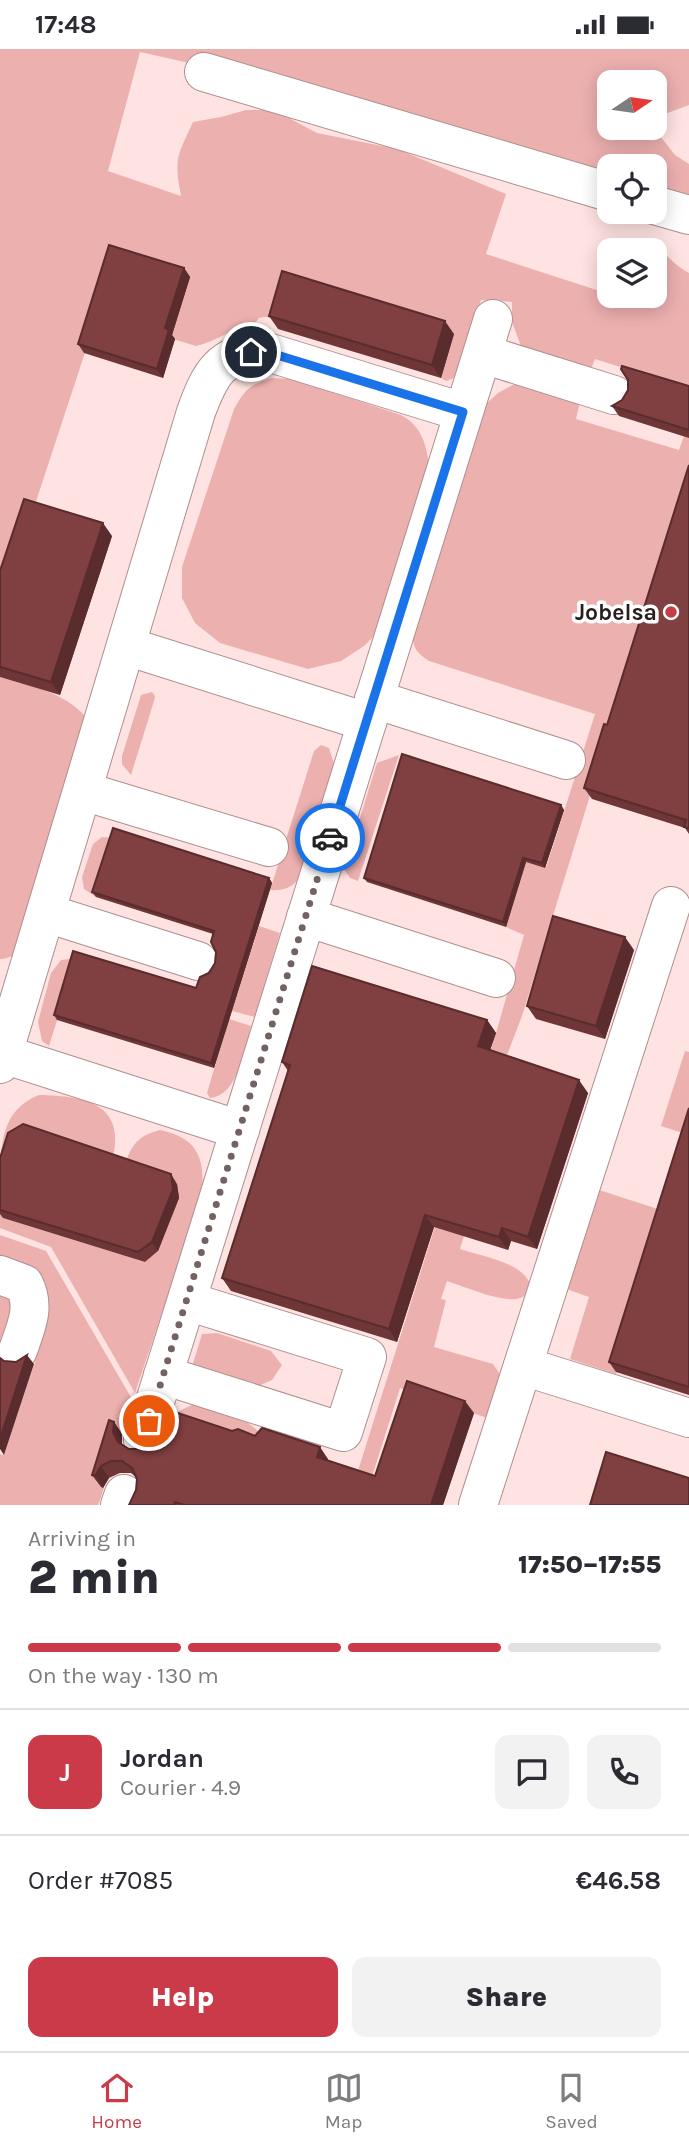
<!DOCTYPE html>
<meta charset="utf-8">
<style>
body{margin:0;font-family:Karla,sans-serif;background:#f2f2f3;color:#2b2b33;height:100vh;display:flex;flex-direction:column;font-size:26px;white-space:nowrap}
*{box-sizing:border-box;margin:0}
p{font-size:23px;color:#7c7c81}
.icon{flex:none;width:38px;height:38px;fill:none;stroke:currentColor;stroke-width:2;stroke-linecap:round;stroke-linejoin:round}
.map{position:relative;height:1456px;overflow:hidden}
.sheet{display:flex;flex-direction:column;background:#fff;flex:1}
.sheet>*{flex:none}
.needle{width:46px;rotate:77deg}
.controls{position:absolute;left:597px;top:21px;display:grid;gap:14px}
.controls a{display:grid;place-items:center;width:70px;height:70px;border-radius:14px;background:#fff;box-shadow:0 4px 18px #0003;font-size:35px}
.pin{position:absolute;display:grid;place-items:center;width:60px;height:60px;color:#fff;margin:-30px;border:4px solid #fff;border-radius:50%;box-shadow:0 2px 7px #0007}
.courier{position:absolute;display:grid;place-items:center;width:70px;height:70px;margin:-35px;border:5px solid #1a73e8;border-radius:50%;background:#fff;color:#222;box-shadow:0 2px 9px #0007}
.headline em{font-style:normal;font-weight:800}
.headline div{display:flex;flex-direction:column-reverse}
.headline{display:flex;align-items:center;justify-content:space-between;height:119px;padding:0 28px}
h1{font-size:46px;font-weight:800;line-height:52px}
.bar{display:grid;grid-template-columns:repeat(4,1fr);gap:10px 7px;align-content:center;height:84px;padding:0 28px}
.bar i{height:9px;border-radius:5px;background:#e1e1e2}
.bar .active{background:#ca3a48}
.bar p{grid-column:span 4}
.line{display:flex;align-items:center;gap:18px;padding:0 28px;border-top:2px solid #e1e1e2}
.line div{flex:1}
.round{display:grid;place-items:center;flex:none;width:74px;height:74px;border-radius:14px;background:#f2f2f3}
.button{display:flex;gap:14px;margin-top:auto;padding:14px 28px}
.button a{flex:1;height:80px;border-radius:14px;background:#ca3a48;color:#fff;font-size:28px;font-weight:800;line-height:80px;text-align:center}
.button a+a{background:#f2f2f3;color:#2b2b33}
.status{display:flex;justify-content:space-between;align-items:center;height:49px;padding:0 35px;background:#fff;direction:ltr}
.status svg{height:19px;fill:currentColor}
.menu{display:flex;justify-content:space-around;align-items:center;height:98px;border-top:2px solid #e1e1e2;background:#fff;font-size:19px;color:#7c7c81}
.menu a{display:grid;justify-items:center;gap:4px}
.menu .active{color:#ca3a48}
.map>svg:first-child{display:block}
.green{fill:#ecb0af;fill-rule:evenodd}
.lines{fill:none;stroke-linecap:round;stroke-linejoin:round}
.minor-casing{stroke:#ae8f8e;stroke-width:40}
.minor{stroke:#fff;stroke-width:38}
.wall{fill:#6e3637}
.shaded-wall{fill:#5a2c2d}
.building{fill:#803f40;stroke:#5a2c2d;stroke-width:2}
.done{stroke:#746262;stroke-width:7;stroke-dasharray:0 12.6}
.route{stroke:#1a73e8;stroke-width:9}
.poi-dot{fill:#ca3a48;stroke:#fff;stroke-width:2.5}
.labels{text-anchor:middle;stroke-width:7;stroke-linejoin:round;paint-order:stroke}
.poi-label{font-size:23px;font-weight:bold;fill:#291d1d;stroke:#fff;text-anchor:end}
</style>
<div class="status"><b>17:48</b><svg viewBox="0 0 49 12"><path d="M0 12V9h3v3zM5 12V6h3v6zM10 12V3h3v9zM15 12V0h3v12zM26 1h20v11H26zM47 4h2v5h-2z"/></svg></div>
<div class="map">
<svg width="689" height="1456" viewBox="0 0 689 1456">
<rect width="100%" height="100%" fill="#ffe3e2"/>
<g class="green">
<path d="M0,0H689V56L665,65L656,82L675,106L689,115V161L655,148L654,117H609V132L234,24L140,3L108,122L181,147C174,109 177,108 193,73L221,68L246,61H274L317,84L397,100L506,145L486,205L609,245V247L626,251L628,247H654V201H643L646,191C663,200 672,215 689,224V340L595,310L588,327L522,300L512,273V253L481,251L458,324L452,330L446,332L441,329L454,286L265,268L259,269L255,274C232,278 219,292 196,297L97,267L0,562ZM609,33H654V79H609Z"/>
<path d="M271,329L292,330L401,366C422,377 427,397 429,419L377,584L364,597L341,612L308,620L220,594L195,574L182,549V518L234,360C245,341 249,336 271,329Z"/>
<path d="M518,333L581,348L576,370L679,401L689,373V450L609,685L522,967L489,1053L469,1171L460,1200C483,1208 523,1213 531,1237C528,1243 526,1247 520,1249C504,1255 463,1237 447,1232L441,1250L446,1251L434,1298L493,1315L499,1324L500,1329L490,1370L400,1339L363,1456H339L356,1428L496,984L524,886L506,878L526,813L546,819L595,665L429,612C413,601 413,597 412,578L484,357L498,344Z"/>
<path d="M0,628C32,638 62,642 85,667L23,901C15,905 9,910 0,910Z"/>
<path d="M152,643L155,647L154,652L131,726L122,715V707L141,646Z"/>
<path d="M321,696L329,699L334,715L300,828C292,839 283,842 270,841L314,702Z"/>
<path d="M399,706L358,832L350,829L344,820L377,714Z"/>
<path d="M102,788L115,789L96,848L84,840L82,828L93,795Z"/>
<path d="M259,877L280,884L255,968L232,962Z"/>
<path d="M69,910L76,911L49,997L42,992L38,973L51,924L61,911Z"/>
<path d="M229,970L251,977C245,999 238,1047 210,1049L207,1044Z"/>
<path d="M685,1002L689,1003V1086L661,1077Z"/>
<path d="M39,1046C86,1047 127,1055 112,1112L0,1137C0,1099 0,1061 39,1046Z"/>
<path d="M160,1081C198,1089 205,1109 202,1145L135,1344L51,1198L0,1179V1163L3,1169L145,1213L158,1202L179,1149L177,1135L124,1116C133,1095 137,1087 160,1081Z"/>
<path d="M593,1139L667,1163L616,1325L570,1310L589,1248L561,1238Z"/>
<path d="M0,1186L46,1202L132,1350L122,1385L101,1438L104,1439L98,1456H0V1405L4,1406L35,1313L28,1310L0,1209Z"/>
<path d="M0,1237L15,1246L0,1301Z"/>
<path d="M217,1284L271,1302L282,1316L272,1331L254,1339L191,1321L202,1285Z"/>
<path d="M198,1353L227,1358L270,1391L177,1373L179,1362Z"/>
</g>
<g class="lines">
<g class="minor-casing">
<g id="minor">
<path d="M204,23L609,143"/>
<path d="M654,156L689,166"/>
<path d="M483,305L614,346"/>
<path d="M126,597L367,673"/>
<path d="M374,650L566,711"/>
<path d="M83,742L269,798"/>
<path d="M46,864L198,912"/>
<path d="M306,868L496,929"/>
<path d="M3,1005L240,1081"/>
<path d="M0,1015L196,363C210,325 220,304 264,302L463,363"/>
<path d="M0,1226L24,1235C36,1258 26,1278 18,1301"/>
<path d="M523,1317L689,1369"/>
<path d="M163,1326L343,1383L367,1308L187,1252"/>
<path d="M143,1391L493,270"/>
<path d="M120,1456L124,1445"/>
<path d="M478,1456L671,857"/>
</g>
</g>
<use href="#minor" class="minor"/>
</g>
<g class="wall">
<path d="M184,219L190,228L172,286L175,290L163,329L84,304L78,295Z"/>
<path d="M269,267L454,285L441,329L278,280Z"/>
<path d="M689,337V389L619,367L612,357Z"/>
<path d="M689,416V785L685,779L592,750L584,739L607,676Z"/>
<path d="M112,487L60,646L0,628V522Z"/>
<path d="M561,756L564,761L545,819L526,813L506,878L367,833L364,829Z"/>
<path d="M269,829L272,834L214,1019L57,971L54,966L196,939L215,914L216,903L213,885L96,848L92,843Z"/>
<path d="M634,901L605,990L536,970L527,957Z"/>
<path d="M487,971L496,984L490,1001L588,1044L537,1200L511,1192L508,1201L434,1178L397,1293L231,1242L222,1229L288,1022L282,1013Z"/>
<path d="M689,1059V1346L616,1323L609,1313Z"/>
<path d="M0,1109L177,1135L179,1149L158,1202L145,1213L3,1169L0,1165Z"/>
<path d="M474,1364L443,1456H129L136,1441L137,1430L136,1428L131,1424H120L109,1429L103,1439L101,1438L92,1426L114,1373L122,1385V1396L129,1400H140L150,1395L160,1387L232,1382L255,1387L328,1410V1411L375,1427Z"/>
</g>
<g class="shaded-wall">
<path d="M184,219L190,228L172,286L175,290L163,329L157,320L165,279Z"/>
<path d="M445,272L454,285L441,329L432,316Z"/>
<path d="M103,474L112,487L60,646L51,633Z"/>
<path d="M561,756L564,761L545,819L542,814Z"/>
<path d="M523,809L526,813L506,878L503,873Z"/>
<path d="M269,829L272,834L214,1019L211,1014Z"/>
<path d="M625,888L634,901L605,990L596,977Z"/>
<path d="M487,971L496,984L487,1010L478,997Z"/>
<path d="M579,1031L588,1044L537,1200L528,1188Z"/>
<path d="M171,1125L177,1135L179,1149L158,1202L152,1193Z"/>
<path d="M425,1166L434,1178L397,1293L389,1280Z"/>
<path d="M502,1179L511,1192L508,1201L499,1188Z"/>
<path d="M27,1306L34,1315L4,1406L0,1400V1390Z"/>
<path d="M465,1352L474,1364L443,1456H431Z"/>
<path d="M114,1373L122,1385V1395L118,1393L113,1383Z"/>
<path d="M320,1398L328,1410L326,1420L317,1408Z"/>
<path d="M101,1417L109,1429L103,1439L95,1427Z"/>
</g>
<g class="building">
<path d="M109,196L184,219L165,279L169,281L157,320L78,295Z"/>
<path d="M282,222L445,272L432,316L269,267Z"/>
<path d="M622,317L689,337V381L612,357L622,351L628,341V331L621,320Z"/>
<path d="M689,416V779L684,778L686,771L584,739L604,675L607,676Z"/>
<path d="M24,450L103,474L51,633L0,618V522Z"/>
<path d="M402,705L561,756L542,814L523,809L503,873L364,829Z"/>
<path d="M113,779L269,829L211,1014L54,966L73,902L196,939L200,928L209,924L215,914L216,903L211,893L214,882L92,843Z"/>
<path d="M553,867L625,888L596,977L527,957Z"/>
<path d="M312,917L487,971L478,997L579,1031L528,1188L502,1179L499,1188L425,1166L389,1280L222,1229L290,1016L282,1013Z"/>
<path d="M689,1059V1338L609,1313Z"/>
<path d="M23,1075L171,1125L173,1140L152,1193L138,1203L0,1161V1109L8,1084Z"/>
<path d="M27,1306L0,1390V1309L4,1312L16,1313Z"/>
<path d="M407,1332L465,1352L431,1456H184L175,1453L174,1456H129L136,1441L137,1430L132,1419L122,1412H111L101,1417L95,1427L92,1426L109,1371L114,1373L113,1383L118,1393L129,1400H140L150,1395L156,1385L160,1387L169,1361L232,1382L238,1380L255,1387L262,1379L320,1398L317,1408L375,1427Z"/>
<path d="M606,1403L689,1429V1456H590Z"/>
</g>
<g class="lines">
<path class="done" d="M149,1372L330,789"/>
<path class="route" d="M251,303L264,302L463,363L330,789"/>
</g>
<circle class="poi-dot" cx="671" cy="563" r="7"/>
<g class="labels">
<g class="poi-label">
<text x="657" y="571">Jobelsa</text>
</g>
</g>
</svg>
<div class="controls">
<a><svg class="needle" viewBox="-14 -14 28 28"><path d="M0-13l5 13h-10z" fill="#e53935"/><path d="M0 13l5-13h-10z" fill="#7c7c81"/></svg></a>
<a><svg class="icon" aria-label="locate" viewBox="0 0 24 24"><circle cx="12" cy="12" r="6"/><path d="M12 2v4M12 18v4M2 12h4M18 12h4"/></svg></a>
<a><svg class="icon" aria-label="layers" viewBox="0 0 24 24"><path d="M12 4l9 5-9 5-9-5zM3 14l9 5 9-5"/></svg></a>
</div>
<div class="pin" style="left:149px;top:1372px;background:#ea580c"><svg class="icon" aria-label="bag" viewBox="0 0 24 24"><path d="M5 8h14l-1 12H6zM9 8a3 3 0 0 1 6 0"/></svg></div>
<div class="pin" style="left:251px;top:303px;background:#1f2937"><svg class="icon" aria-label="home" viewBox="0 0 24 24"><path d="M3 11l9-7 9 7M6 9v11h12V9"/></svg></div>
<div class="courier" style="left:330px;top:789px"><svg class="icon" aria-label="car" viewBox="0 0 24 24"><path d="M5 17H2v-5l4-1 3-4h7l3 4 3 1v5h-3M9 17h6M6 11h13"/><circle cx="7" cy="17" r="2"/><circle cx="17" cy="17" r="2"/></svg></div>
</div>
<section class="sheet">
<div class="headline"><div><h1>2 min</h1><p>Arriving in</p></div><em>17:50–17:55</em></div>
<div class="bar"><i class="active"></i><i class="active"></i><i class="active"></i><i></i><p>On the way · 130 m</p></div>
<div class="line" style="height:126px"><b class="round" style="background:#ca3a48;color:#fff">J</b><div><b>Jordan</b><p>Courier · 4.9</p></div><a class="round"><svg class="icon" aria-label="chat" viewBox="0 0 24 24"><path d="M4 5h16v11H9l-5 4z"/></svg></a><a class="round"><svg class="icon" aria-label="phone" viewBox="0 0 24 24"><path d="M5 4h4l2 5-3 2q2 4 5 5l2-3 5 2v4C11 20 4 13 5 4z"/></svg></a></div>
<div class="line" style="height:91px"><div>Order #7085</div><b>€46.58</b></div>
<div class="button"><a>Help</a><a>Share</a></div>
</section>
<nav class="menu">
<a class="active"><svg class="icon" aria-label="home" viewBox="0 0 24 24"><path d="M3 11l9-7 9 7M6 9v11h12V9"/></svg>Home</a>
<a><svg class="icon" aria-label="map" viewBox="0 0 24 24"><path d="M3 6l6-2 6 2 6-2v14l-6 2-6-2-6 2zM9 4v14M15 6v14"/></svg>Map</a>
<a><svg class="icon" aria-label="saved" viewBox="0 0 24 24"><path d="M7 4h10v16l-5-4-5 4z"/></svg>Saved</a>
</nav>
